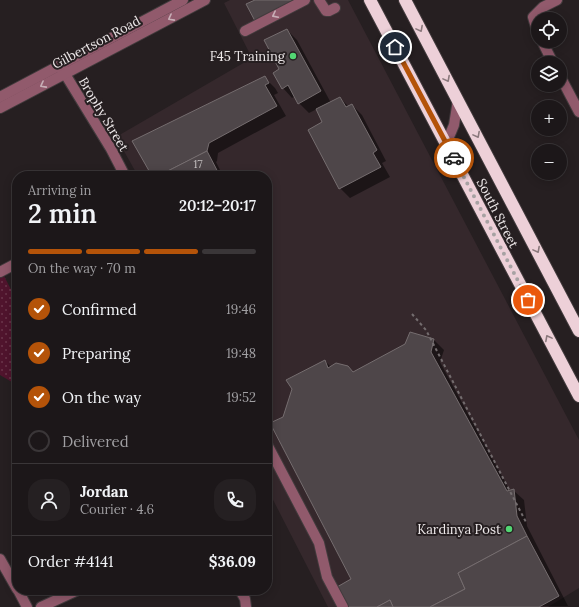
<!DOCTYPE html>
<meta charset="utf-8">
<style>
body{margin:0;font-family:Lora,serif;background:#252022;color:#f1f3f6;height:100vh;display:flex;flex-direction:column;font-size:15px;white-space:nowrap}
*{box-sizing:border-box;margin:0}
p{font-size:13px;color:#a09fa2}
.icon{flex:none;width:22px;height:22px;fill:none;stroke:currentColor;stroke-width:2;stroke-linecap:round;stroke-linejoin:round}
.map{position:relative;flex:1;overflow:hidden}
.drawer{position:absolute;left:12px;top:171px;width:260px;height:424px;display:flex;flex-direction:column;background:#1c1719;border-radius:16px;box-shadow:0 2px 10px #0003,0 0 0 1px #3a3638}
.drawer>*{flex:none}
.tools{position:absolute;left:531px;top:12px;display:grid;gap:8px}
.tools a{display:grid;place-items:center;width:36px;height:36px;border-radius:50%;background:#1c1719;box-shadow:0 2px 10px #0003,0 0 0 1px #3a3638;font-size:20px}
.pin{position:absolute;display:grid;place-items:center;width:34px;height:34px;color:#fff;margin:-17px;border:2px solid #fff;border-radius:50%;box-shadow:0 1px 4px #0007}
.courier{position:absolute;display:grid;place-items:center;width:40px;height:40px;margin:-20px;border:3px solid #b45309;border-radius:50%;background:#fff;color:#222;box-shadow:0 1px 5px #0007}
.headline em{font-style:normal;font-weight:600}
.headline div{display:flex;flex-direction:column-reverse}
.headline{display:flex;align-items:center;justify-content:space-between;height:68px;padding:0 16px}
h1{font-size:26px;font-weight:600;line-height:30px}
.bar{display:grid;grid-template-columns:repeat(4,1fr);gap:6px 4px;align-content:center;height:48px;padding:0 16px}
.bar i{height:5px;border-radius:3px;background:#3a3638}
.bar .current{background:#b45309}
.bar p{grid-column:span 4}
.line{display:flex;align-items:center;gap:10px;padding:0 16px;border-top:1px solid #3a3638}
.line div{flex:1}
.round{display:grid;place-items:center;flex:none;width:42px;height:42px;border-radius:16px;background:#252022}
ol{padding:0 16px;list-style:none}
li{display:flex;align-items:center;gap:12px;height:44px}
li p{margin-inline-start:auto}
li .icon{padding:4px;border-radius:50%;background:#b45309;color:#fff;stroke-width:4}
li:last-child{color:#a09fa2}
li i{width:22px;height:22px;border:2px solid #3a3638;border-radius:50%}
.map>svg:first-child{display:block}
.built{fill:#35282c}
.grass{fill:url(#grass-dots)}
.shadow{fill:#0007}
.building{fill:#4e4649;stroke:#756d6f}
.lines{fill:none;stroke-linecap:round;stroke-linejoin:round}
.minor-casing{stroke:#423b3d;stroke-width:12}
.highway-casing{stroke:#423b3d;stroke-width:14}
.path{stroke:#746d6f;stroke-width:2;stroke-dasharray:3 3;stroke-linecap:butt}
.minor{stroke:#915a6c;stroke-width:10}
.highway{stroke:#edd0d8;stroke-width:12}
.oneway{stroke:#c8afb7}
.oneway2{stroke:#8a787c}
.done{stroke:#a7a2a3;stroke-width:4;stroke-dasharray:0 7.2}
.route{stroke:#b45309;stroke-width:5}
.poi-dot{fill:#52d673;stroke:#261f21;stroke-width:1.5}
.labels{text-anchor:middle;stroke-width:4;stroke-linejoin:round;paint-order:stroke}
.number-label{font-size:11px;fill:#c5c0c1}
.street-label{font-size:13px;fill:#ede8e9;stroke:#261f21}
.poi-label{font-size:13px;fill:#ede8e9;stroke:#261f21;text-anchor:end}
</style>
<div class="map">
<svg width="579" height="607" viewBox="0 0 579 607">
<defs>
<pattern id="grass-dots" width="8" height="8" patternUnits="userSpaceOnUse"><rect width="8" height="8" fill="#50142d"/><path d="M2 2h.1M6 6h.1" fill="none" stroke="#6a364b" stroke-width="1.8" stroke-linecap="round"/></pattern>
</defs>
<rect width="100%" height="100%" fill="#261f21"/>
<path class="built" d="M230,0H348L579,440V588L548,607H328L267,488V176H138L116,137L252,58L224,3Z"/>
<path class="grass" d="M4,276L17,301V385L0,375V278Z"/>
<g class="shadow">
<path d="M257,0H294L299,9L263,28L256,20Z"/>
<path d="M287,30L297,40L331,103L340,98L349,107L352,105L362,115L386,161L382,163L390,177L350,198L340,188L324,123L317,109L309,113L299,103L295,96L292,98L283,88L281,70Z"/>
<path d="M265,78L275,88L278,93L274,95L286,116L218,153L217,161L216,162L223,176H153Z"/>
<path d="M411,333L434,340L444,350L440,362L510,491H514L524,500L527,526L568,606L349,607L353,579L284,417L325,361L331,367L353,373L406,345Z"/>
</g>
<g class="building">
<path d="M255,0H291L292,2L255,21L246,4Z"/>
<path d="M287,29L321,91L298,104L288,85L282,89L273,73L279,69L264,40Z"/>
<path d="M265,76L269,83L265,85L277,106L209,143L207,151L158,176H152L132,141Z"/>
<path d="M340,97L346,107L352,104L377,150L373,153L381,167L339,189L308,130L322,122L316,109Z"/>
<path d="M207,151L220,176H158Z"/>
<path d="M410,332L434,339L431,352L507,491L514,489L517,516L527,536L458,573L465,589L430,607H393L390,600L377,607H348L337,587L351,579L270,423L283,417L292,389L286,380L325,360L328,368L336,363L348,366L353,372L405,344Z"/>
<path d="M527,536L559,596L539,607H430L465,589L458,573Z"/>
<path d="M390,600L393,607H377Z"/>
</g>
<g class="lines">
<g class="minor-casing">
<g id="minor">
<path d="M319,0L326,11H329L335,8"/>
<path d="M245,31L305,0"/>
<path d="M538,34L533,17L543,7L557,0"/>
<path d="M542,41L553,63"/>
<path d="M62,69L111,149L125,176"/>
<path d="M560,76L579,112"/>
<path d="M0,97L183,0"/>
<path d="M0,108L205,0"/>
<path d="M446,144L454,125L458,100"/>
<path d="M0,272L17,263"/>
<path d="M267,444L319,543L327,577L343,607"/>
<path d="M0,559L17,589"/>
<path d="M18,590L27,607"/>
<path d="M240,590L245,599L246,607"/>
<path d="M41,607L78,590"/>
</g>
</g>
<g class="highway-casing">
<g id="highway">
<path d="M370,0L579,396"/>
<path d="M405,0L579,331"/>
</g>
</g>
<path class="path" d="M412,314L426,330L527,524"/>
<use href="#minor" class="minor"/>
<use href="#highway" class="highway"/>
</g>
<defs><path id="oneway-chevron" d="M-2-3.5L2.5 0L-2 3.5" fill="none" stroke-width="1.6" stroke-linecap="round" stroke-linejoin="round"/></defs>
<g class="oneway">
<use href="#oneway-chevron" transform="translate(275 15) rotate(153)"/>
<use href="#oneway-chevron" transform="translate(171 18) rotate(152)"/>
<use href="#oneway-chevron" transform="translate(43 85) rotate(152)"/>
</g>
<g class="oneway2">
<use href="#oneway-chevron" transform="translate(420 29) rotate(62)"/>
<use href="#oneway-chevron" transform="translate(447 79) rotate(62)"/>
<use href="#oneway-chevron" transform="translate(477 135) rotate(62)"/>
<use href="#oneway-chevron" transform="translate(537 250) rotate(62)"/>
<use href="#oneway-chevron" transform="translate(548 338) rotate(-118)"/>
</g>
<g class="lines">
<path class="done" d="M454,158L528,300"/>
<path class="route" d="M395,47L454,158"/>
</g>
<g class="poi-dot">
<circle cx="293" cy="56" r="4"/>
<circle cx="509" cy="529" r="4"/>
</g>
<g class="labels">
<g class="number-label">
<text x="198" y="168">17</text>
</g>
<g class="street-label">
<text transform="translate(96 42) rotate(-28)" y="5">Gilbertson Road</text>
<text transform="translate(104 114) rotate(59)" y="5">Brophy Street</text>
<text transform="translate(498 213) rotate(63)" y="5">South Street</text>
</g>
<g class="poi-label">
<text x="285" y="61">F45 Training</text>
<text x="501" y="534">Kardinya Post</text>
</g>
</g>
</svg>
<div class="tools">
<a><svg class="icon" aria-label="locate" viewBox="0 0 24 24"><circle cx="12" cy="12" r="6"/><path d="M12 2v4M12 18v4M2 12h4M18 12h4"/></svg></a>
<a><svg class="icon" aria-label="layers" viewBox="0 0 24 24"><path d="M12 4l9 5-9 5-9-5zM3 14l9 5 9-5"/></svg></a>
<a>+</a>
<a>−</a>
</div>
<div class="pin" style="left:528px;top:300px;background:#ea580c"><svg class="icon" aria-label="bag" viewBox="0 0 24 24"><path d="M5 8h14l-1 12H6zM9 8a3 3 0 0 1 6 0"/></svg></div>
<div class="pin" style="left:395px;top:47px;background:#1f2937"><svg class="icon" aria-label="home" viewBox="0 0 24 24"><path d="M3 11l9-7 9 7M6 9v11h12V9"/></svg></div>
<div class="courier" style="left:454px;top:158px"><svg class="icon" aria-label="car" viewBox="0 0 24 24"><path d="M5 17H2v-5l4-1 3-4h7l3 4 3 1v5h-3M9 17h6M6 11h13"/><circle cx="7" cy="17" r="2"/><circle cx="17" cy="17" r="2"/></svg></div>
<section class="drawer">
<div class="headline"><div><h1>2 min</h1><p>Arriving in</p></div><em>20:12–20:17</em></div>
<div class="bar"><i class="current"></i><i class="current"></i><i class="current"></i><i></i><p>On the way · 70 m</p></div>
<ol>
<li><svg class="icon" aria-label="check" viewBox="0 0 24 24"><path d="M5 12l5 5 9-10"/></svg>Confirmed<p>19:46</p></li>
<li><svg class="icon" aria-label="check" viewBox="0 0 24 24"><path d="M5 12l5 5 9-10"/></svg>Preparing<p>19:48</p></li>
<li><svg class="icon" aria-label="check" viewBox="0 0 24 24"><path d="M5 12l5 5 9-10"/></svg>On the way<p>19:52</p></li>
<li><i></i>Delivered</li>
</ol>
<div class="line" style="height:72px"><a class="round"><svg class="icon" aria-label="person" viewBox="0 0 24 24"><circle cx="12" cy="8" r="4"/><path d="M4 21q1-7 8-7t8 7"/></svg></a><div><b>Jordan</b><p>Courier · 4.6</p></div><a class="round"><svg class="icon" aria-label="phone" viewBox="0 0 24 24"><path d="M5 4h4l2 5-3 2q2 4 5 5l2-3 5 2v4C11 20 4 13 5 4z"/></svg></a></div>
<div class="line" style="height:52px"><div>Order #4141</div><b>$36.09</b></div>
</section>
</div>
